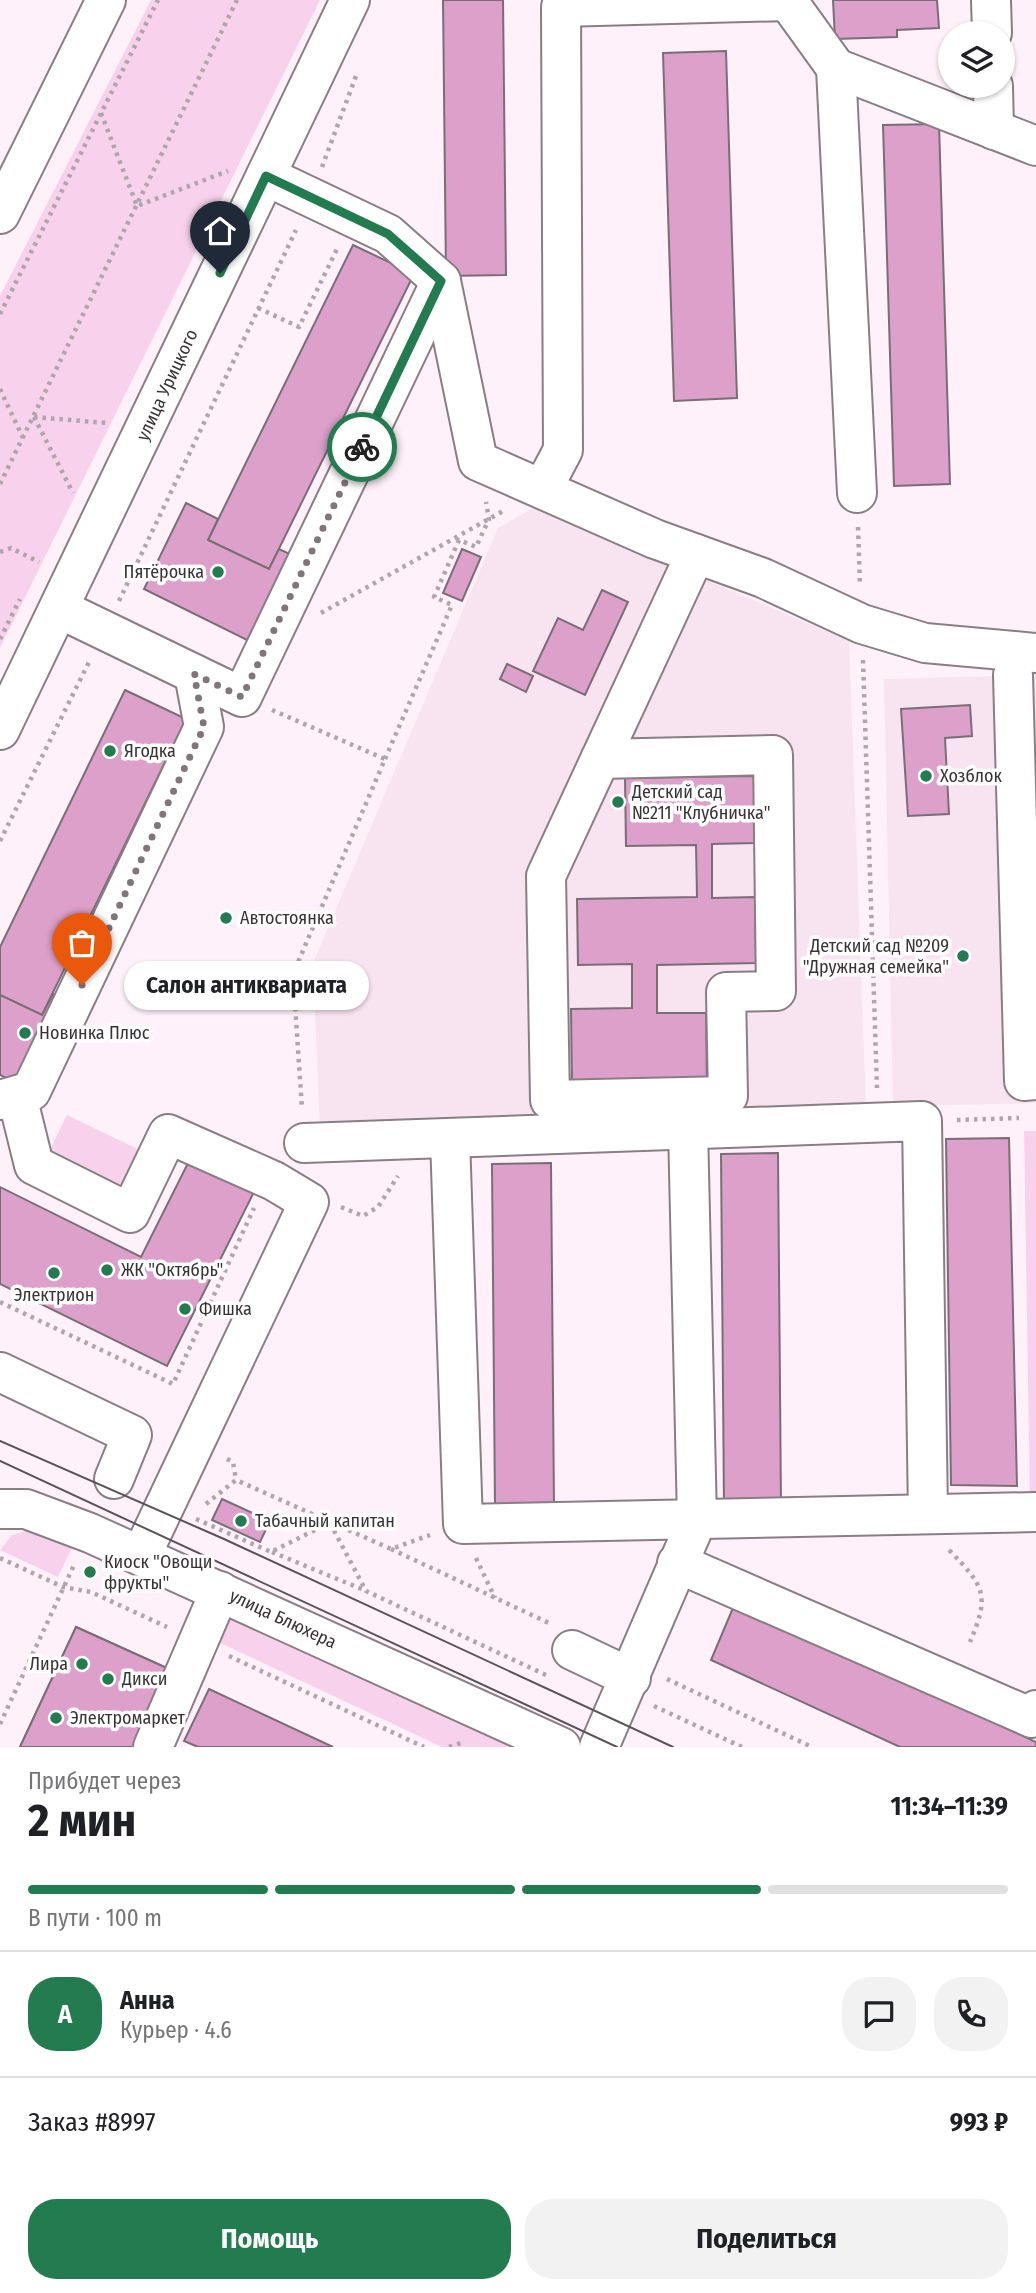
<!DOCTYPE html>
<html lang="ru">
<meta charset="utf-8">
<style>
body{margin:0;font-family:"Fira Sans Condensed",sans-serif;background:#f2f2f2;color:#202124;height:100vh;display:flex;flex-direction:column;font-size:26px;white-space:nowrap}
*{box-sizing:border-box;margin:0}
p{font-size:23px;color:#757577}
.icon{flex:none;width:38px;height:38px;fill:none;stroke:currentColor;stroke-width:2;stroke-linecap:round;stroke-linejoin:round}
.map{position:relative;height:1747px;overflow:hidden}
.panel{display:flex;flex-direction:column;background:#fff;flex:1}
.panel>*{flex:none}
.tools{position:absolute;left:938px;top:21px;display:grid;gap:14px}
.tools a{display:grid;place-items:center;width:77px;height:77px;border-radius:50%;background:#fff;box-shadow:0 2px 5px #0004;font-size:35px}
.pin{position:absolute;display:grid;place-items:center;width:60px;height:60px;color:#fff;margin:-72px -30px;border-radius:50% 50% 50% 0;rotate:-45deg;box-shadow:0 0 7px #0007}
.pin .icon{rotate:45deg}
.courier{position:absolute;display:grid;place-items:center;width:70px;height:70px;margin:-35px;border:5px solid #237b50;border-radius:50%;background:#fff;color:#222;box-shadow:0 2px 9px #0007}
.bubble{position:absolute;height:49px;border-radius:24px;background:#fff;box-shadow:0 2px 5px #0004;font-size:23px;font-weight:700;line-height:49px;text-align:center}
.overview em{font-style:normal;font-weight:700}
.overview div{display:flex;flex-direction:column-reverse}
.overview{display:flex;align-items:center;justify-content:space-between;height:119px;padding:0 28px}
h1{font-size:46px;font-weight:700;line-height:52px}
.bar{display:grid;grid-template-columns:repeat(4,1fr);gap:10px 7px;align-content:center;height:84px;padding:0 28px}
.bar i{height:9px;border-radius:5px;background:#e0e0e0}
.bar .on{background:#237b50}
.bar p{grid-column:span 4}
.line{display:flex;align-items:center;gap:18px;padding:0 28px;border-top:2px solid #e0e0e0}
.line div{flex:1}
.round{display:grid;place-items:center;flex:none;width:74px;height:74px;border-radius:28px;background:#f2f2f2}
.primary-button{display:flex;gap:14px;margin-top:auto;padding:14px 28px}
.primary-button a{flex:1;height:80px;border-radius:28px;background:#237b50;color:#fff;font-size:28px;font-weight:700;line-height:80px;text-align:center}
.primary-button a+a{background:#f2f2f2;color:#202124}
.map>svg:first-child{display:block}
.built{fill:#f8e3f1}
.green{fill:#f8d2ec}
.building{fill:#dda0ca;stroke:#7a6e76;stroke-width:2}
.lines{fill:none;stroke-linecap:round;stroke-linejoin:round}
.minor-casing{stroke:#8a7e85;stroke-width:42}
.path{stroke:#b0a5ac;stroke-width:4.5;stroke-dasharray:3.5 5;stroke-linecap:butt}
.minor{stroke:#fff;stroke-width:38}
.tram{stroke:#595357;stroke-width:2}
.done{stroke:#7e767b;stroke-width:7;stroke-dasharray:0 12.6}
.route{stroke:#237b50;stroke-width:9}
.poi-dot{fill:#237b50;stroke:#fff;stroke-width:2.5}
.labels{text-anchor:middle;stroke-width:7;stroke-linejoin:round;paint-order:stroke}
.street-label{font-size:18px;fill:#383336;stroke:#fff}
.poi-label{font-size:18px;fill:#383336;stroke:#fff;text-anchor:start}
</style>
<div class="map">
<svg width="1036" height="1747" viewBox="0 0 1036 1747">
<rect width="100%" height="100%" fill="#fff1fa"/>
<g class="built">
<path d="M535,507L849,641L866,1108L320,1131L313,963L498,528Z"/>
<path d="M1036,675V1103L893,1106L884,679Z"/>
</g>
<g class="green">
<path d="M151,0H320L0,648V296Z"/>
<path d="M67,1115L148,1154L124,1203L43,1164Z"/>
<path d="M1024,1131H1036V1504H1030Z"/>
<path d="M30,1530L75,1541L58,1577L0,1550L12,1535Z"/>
<path d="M213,1607L520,1747H442L201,1634Z"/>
</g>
<g class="building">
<path d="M443,0H503L506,275L446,276Z"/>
<path d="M833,0H937L939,28L897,30V37L835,39Z"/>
<path d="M726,51L737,398L674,401L663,53Z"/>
<path d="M939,124L950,484L894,486L883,125Z"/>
<path d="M353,245L414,274L269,569L208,540Z"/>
<path d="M186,503L218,519L208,540L269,569L279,549L292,555L249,641L144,589Z"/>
<path d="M462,549L481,557L462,601L443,593Z"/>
<path d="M602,590L628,602L585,695L533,671L558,618L583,630Z"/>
<path d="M507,664L533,676L526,692L500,679Z"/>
<path d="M125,690L186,719L42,1015L0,995V947Z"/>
<path d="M970,705L972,736L945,738L949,814L908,816L901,709Z"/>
<path d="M754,776L755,843L712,844V898L755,897L756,963L657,965V1013H706L707,1086L572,1088L571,1009L632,1008V964L578,965L577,899L697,897L696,845L626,846L625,778Z"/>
<path d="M53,994L65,1000L24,1087L0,1075V995L42,1015Z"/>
<path d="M1009,1138L1017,1486L951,1485L946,1139Z"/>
<path d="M778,1153L781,1505L724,1506L721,1154Z"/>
<path d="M190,1159L254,1192L167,1366L0,1284V1187L141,1257Z"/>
<path d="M551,1163L554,1507H495L492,1164Z"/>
<path d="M222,1499L270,1521L260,1542L212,1520Z"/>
<path d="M735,1603L1036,1742V1747H900L711,1660Z"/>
<path d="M76,1627L169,1669L147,1717L87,1690L61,1747H20Z"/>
<path d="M76,1627L169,1669L133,1747H20Z"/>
<path d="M209,1689L333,1747H198L184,1741Z"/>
</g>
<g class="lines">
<g class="minor-casing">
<g id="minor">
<path d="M787,0L836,68L1036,146"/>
<path d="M991,0L992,33"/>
<path d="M836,68L857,493"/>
<path d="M993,86L994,130"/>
<path d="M266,176L388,234L441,281L478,461L655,539L763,578L862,624L925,643L1036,653"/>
<path d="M0,214L106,0"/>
<path d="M543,488L563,450L561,7L787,1"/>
<path d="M60,609L242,697L441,281"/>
<path d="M1013,675L1024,1081L1036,1080"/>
<path d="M0,730L350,0"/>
<path d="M600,759L773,755L776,991L726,992L728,1096L550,1100L546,876L688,570L696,554"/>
<path d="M17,1096L34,1165L130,1213L168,1134L274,1181L309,1202L141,1556"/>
<path d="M0,1100L31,1091L204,727L194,674"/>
<path d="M450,1138L463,1524L1036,1512"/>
<path d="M304,1143L922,1121L928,1514"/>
<path d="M0,1372L132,1435L114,1479"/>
<path d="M0,1509H26L90,1533L561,1747"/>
<path d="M677,1563L1032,1718L1036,1710"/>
<path d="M572,1650L631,1678"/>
<path d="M153,1747L220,1591"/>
<path d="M599,1747L697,1520L688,1127"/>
</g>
</g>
<g class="path">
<path d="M101,113L137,206L228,171"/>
<path d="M322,167L356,76"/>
<path d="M258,308L299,327L337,249"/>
<path d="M0,314L158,0"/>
<path d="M0,389L23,438"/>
<path d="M34,417L73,493"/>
<path d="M34,417L107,423"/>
<path d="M0,484L237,0"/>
<path d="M858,527L860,585"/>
<path d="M0,552L11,548L39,562"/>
<path d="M119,601L296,230"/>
<path d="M321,613L503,511"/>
<path d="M0,639L20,599"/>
<path d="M863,660L877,1088"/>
<path d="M272,710L385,759L293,974L302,1109"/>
<path d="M385,759L452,605L434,597L459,540L476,547L489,519L486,502"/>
<path d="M0,841L89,662"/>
<path d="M957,1120L1019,1118"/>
<path d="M341,1207L363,1216L378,1207L398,1176"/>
<path d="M0,1302L173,1384L254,1208"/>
<path d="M227,1459L233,1462L236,1480"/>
<path d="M206,1504L236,1480L391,1549L430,1535"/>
<path d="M196,1519L271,1552L331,1522"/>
<path d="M330,1523L366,1591L546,1675"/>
<path d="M391,1549L551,1624"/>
<path d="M949,1550C985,1587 990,1595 970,1642"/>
<path d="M272,1552L364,1590"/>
<path d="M0,1558L63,1587L91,1592L167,1627"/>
<path d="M476,1558L495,1598"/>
<path d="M229,1656L424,1747"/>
<path d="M667,1679L812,1747"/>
<path d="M654,1706L742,1747"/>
<path d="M0,1724L75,1563"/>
<path d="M449,1747L464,1742"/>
</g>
<use href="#minor" class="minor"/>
<g class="tram">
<path d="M0,1441L224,1539L673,1747"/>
<path d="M0,1461L617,1747"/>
</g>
</g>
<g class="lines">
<path class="done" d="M82,985L204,727L194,674L242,697L362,447"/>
<path class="route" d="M220,273L266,176L388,234L441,281L362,447"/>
</g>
<g class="poi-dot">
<circle cx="218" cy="572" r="7"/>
<circle cx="110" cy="751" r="7"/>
<circle cx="926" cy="776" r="7"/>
<circle cx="618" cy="802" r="7"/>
<circle cx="226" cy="918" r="7"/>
<circle cx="963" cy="956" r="7"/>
<circle cx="25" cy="1033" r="7"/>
<circle cx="107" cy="1270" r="7"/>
<circle cx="54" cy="1273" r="7"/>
<circle cx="185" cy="1309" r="7"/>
<circle cx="241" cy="1521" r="7"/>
<circle cx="90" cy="1572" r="7"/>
<circle cx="82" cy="1664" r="7"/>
<circle cx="108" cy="1679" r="7"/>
<circle cx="56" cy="1718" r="7"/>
</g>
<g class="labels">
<g class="street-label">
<text transform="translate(167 385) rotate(-65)" y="6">улица Урицкого</text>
<text transform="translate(283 1619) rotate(25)" y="6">улица Блюхера</text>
</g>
<g class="poi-label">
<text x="204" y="578" text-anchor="end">Пятёрочка</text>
<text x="124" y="757">Ягодка</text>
<text x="940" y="782">Хозблок</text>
<text x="632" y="798">Детский сад<tspan x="632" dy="21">№211 "Клубничка"</tspan></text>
<text x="240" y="924">Автостоянка</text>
<text x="949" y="952" text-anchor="end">Детский сад №209<tspan x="949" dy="21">"Дружная семейка"</tspan></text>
<text x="39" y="1039">Новинка Плюс</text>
<text x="121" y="1276">ЖК "Октябрь"</text>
<text x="54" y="1301" text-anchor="middle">Электрион</text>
<text x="199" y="1315">Фишка</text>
<text x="255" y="1527">Табачный капитан</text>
<text x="104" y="1568">Киоск "Овощи<tspan x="104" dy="21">фрукты"</tspan></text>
<text x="68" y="1670" text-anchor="end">Лира</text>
<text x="122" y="1685">Дикси</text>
<text x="70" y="1724">Электромаркет</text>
</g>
</g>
</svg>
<div class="tools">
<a><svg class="icon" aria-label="layers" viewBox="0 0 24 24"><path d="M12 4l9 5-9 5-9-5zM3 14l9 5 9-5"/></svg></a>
</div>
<div class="pin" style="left:82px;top:985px;background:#ea580c"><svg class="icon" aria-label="bag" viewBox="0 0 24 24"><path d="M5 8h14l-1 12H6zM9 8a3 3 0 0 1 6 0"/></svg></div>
<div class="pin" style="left:220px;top:273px;background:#1f2937"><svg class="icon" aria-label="home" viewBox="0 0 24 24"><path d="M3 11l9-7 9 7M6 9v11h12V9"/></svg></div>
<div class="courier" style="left:362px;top:447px"><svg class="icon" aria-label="bike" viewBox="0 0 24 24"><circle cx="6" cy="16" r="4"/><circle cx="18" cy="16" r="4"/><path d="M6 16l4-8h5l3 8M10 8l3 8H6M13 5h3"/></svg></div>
<div class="bubble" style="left:124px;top:961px;width:245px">Салон антиквариата</div>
</div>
<section class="panel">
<div class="overview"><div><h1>2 мин</h1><p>Прибудет через</p></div><em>11:34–11:39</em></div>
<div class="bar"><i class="on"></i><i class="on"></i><i class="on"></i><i></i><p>В пути · 100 m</p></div>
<div class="line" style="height:126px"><b class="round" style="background:#237b50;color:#fff">А</b><div><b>Анна</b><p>Курьер · 4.6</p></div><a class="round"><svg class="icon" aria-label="chat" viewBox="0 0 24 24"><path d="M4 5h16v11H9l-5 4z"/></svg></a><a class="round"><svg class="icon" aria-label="phone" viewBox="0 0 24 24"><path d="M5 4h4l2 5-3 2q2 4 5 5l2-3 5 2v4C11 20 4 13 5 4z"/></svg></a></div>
<div class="line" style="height:91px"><div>Заказ #8997</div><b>993 ₽</b></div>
<div class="primary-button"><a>Помощь</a><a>Поделиться</a></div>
</section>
